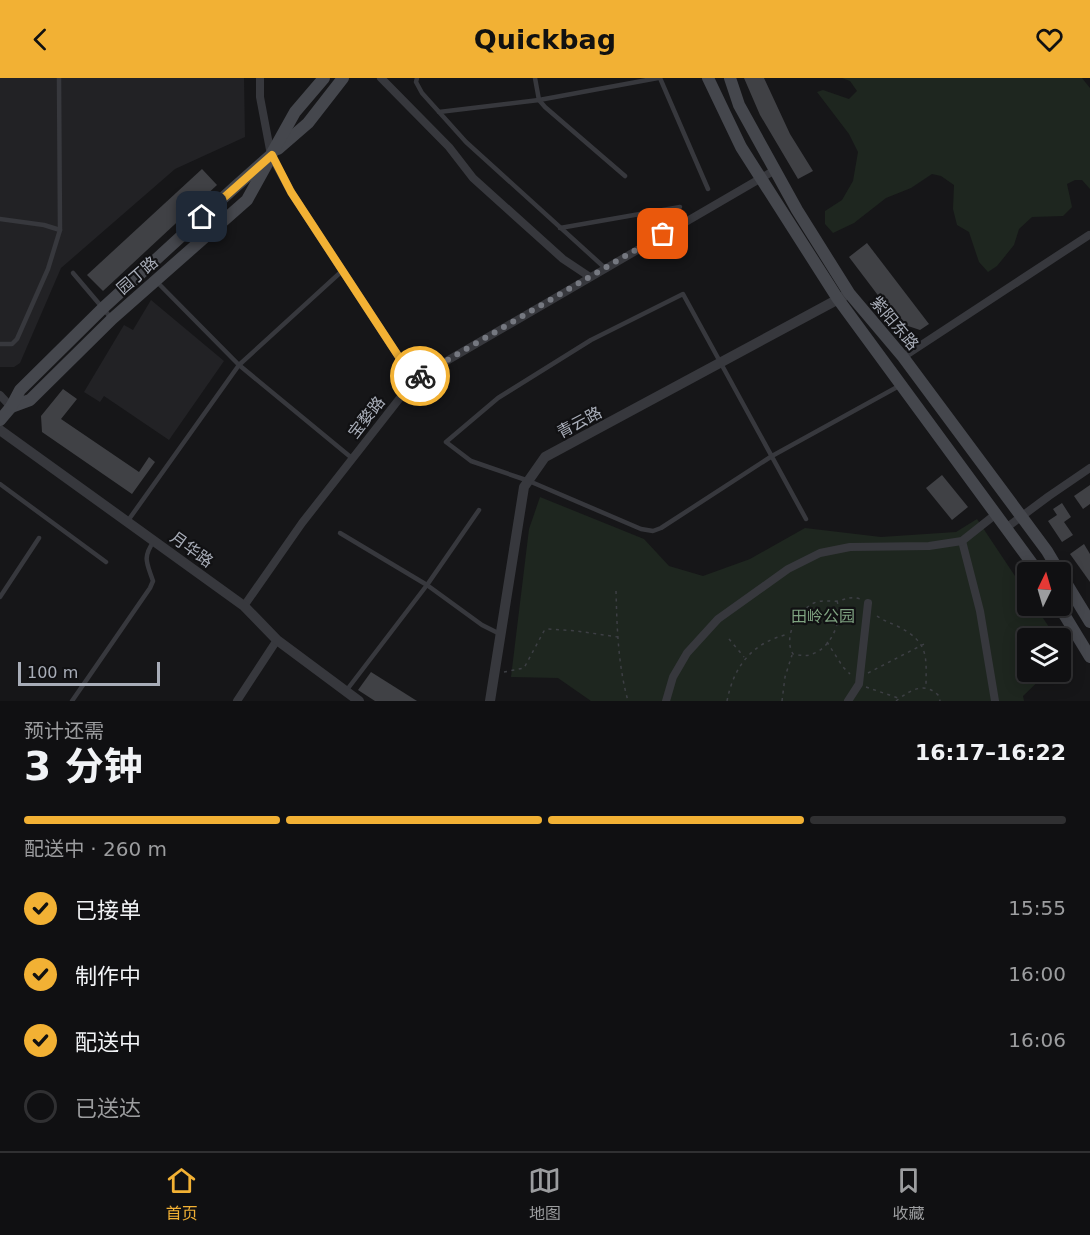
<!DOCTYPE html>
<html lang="zh">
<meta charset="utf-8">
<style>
body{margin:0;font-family:"DejaVu Sans","Noto Sans SC",sans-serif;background:#1e1e20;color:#f1f3f6;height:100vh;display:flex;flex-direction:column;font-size:22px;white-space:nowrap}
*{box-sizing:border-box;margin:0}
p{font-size:20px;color:#9c9d9f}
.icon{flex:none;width:33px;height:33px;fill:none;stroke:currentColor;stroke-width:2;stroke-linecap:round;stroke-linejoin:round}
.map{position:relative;height:623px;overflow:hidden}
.drawer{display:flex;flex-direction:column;background:#101012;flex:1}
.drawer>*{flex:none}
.needle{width:39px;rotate:5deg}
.tools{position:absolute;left:1017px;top:484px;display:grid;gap:12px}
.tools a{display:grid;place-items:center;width:54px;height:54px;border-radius:6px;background:#101012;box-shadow:0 3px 15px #0003,0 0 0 2px #303032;font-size:30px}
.scale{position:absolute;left:18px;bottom:15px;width:142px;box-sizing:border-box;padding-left:6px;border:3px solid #a8adb8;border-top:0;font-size:16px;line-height:21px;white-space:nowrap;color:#a8adb8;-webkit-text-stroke:4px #111113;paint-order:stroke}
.pin{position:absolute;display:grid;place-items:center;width:51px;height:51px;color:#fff;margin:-26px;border-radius:12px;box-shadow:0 3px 9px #0006}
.courier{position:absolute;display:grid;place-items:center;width:60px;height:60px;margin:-30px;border:4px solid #f2b134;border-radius:50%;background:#fff;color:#222;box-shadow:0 2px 8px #0007}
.summary em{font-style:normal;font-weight:700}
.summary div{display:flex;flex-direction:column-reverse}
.summary{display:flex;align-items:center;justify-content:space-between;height:102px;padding:0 24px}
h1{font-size:39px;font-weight:700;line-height:45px}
.bar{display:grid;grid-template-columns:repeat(4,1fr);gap:9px 6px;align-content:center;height:72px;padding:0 24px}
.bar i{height:8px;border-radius:4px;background:#303032}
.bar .active{background:#f2b134}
.bar p{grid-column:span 4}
ol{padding:0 24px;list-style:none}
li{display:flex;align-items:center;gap:18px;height:66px}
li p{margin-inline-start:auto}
li .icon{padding:6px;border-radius:50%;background:#f2b134;color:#111;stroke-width:4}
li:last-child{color:#9c9d9f}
li i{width:33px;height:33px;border:3px solid #303032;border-radius:50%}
header{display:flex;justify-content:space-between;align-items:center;height:78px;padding:0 24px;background:#f2b134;color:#111;font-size:27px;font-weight:700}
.dock{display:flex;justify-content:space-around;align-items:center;height:84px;border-top:2px solid #303032;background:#101012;font-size:16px;color:#9c9d9f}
.dock a{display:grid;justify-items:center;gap:3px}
.dock .active{color:#f2b134}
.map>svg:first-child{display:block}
.built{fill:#222225}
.green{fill:#1e261f}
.building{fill:#404145}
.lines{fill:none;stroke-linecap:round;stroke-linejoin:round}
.path{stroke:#3d3f44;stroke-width:1.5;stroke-dasharray:3 4.5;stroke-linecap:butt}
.service{stroke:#37383d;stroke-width:4.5}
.minor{stroke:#37383d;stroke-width:8}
.tertiary{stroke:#37383d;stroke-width:10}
.secondary{stroke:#45474d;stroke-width:12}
.done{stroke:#757880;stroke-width:6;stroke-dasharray:0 10.8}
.route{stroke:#f2b134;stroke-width:8}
.labels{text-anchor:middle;stroke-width:4.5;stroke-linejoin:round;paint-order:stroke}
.street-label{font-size:16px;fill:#a8adb8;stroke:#111113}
.park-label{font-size:16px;fill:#7fa381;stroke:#111113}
</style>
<header><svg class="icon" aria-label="back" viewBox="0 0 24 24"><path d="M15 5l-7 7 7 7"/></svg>Quickbag<svg class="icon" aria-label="heart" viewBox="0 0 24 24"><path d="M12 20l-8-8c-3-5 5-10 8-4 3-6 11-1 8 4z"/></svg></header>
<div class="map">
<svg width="1090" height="623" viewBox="0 0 1090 623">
<rect width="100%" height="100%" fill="#161618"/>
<g class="built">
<path d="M0,0H244L245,59L175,91L61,190L20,285L14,289H0Z"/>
<path d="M151,222L224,283L169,362L104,318L100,324L84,314L124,247L133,252Z"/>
</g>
<g class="green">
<path d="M842,0H1082L1090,10V111L1082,102H1075L1067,106L1072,129L1063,138L1032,139L1019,151L1014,167L997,188L988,194L979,184L969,154L957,147L953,131L954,107L941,98L932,96L911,110L886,120L854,145L833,155L825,146V133L842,122L853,103L858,74L849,56L817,14L823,12L849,21L857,13L850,3Z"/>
<path d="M540,419L644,461L669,488L703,498L750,481L805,450L881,459L956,454L977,441L1027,516L1028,528H1035L1057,561H1028V594H1048L1023,618L1024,623H591L558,600L511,599L529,451Z"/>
</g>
<g class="building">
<path d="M744,0H764L790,56L813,93L798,101L760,37Z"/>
<path d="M202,91L217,107L103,213L87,197Z"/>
<path d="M867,165L929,246L920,252L899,245L849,179Z"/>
<path d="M63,311L77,321L61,341L139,394L149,379L155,384L132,416L42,354L41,338Z"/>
<path d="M942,397L968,429L952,442L926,410Z"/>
<path d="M1090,407V426L1083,431L1074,418Z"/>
<path d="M1062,425L1071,439L1064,444L1073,457L1062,464L1048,443L1057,437L1053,431Z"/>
<path d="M1084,466L1090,476V504L1070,476Z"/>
<path d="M371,594L417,623H375L358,612Z"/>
</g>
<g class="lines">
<g class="path">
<path d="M616,513C617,550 618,587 628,623"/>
<path d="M837,523C843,541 832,570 812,576C806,579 800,577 793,576C783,559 797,533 814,525C823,521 830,524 838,523C846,521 851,518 860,521"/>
<path d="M877,538C884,543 891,545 899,549C930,565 926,580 926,610"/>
<path d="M729,561L744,579"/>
<path d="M827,564L843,589L850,596"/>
<path d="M504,594L524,590L544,553L547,551L577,553L618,559"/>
<path d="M868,595L926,565"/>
<path d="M866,609L898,620"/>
<path d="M727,623C734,587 753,564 789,556"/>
<path d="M782,623L785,599L792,577"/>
<path d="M896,623C910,612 925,603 939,618L940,623"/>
</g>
<g class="service">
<path d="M417,0L416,4L422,15L466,64L605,190"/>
<path d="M535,0L539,22L545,29L625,98"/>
<path d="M660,0L708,111"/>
<path d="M439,34L539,22L658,0"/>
<path d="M0,141L44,147L60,152"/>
<path d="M560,150L680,129"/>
<path d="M73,195L112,241"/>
<path d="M156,203L239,287L353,381"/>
<path d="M0,266H12L17,261L48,191L60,152L59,0"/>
<path d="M0,406L106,484"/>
<path d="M806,441C765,366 724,291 683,216L591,262L498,320L446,364L471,383L529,403L641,451L653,453L661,450L772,378L899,308"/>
<path d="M127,444L239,287L342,193"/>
<path d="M340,455L427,507L482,547L500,556"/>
<path d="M0,519L39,460"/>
<path d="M346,613L427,507L479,432"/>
<path d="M72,623L150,510L153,503C147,485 142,480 154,463"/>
</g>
<g class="minor">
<path d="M260,0V19L271,77L291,114L414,302"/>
<path d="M381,0L449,69L473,100L563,181L590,199"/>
<path d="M903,279L1089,157"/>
<path d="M0,317L11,329"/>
<path d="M1006,450L1049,418L1090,390"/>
<path d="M962,463L980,533L995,623"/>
<path d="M244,528L302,445L414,302L775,92"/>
<path d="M237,623L277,562"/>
<path d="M666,623L673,599L687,575L718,541L788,491L820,475L850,469L929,468L962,463L996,436"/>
<path d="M848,623L859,606L868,525"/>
</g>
<g class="tertiary">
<path d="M0,352L244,528L277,562L359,623"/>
<path d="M490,623L524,409L545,379L844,218"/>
</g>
<g class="secondary">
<path d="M708,0L741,69L838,221L1039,495"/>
<path d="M730,0L739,27L797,132L849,215L903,279L1047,473L1060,495"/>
<path d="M278,71L308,45L343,0"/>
<path d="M11,329L30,322L112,241L247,122L268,84"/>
<path d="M0,342L11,329L20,312L103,230L235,109L271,77L295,34L324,0"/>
<path d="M1060,495L1090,544"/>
<path d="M1059,528L1090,579"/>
</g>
</g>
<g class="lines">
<path class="done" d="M420,298L663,156"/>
<path class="route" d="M202,139L272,77L291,114L414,302L420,298"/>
</g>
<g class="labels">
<g class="street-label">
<text transform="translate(137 197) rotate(-41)" y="6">园丁路</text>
<text transform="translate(895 245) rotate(50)" y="6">紫阳东路</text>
<text transform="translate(366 339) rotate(-52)" y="6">宝婺路</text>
<text transform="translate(579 344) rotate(-28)" y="6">青云路</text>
<text transform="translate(192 471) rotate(36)" y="6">月华路</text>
</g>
<g class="park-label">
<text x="823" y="544">田岭公园</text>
</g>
</g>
</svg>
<div class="tools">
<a><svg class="needle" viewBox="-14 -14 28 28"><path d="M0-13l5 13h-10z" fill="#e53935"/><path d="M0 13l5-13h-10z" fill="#9c9d9f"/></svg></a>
<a><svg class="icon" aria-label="layers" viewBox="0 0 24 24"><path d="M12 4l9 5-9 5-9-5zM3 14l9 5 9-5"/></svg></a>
</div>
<div class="scale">100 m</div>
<div class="pin" style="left:663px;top:156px;background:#ea580c"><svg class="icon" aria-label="bag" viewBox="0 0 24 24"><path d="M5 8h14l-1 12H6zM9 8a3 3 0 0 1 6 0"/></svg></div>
<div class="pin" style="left:202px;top:139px;background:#1f2937"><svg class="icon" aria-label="home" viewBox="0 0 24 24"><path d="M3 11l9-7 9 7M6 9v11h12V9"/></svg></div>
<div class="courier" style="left:420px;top:298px"><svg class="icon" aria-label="bike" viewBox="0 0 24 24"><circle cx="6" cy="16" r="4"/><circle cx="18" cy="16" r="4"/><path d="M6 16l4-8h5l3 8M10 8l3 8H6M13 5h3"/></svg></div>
</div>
<section class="drawer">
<div class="summary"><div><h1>3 分钟</h1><p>预计还需</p></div><em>16:17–16:22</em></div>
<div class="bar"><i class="active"></i><i class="active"></i><i class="active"></i><i></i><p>配送中 · 260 m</p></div>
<ol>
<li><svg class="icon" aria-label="check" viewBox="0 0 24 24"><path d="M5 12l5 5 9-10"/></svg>已接单<p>15:55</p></li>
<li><svg class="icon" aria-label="check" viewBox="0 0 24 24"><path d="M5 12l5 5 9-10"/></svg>制作中<p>16:00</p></li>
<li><svg class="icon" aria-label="check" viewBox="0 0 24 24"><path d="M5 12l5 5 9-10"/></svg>配送中<p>16:06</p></li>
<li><i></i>已送达</li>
</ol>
</section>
<nav class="dock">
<a class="active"><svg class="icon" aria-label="home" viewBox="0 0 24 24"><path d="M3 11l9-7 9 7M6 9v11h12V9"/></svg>首页</a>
<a><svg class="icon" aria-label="map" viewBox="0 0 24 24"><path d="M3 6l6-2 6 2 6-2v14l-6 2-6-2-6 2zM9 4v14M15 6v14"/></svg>地图</a>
<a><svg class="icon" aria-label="saved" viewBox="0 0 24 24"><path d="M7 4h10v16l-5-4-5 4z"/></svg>收藏</a>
</nav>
